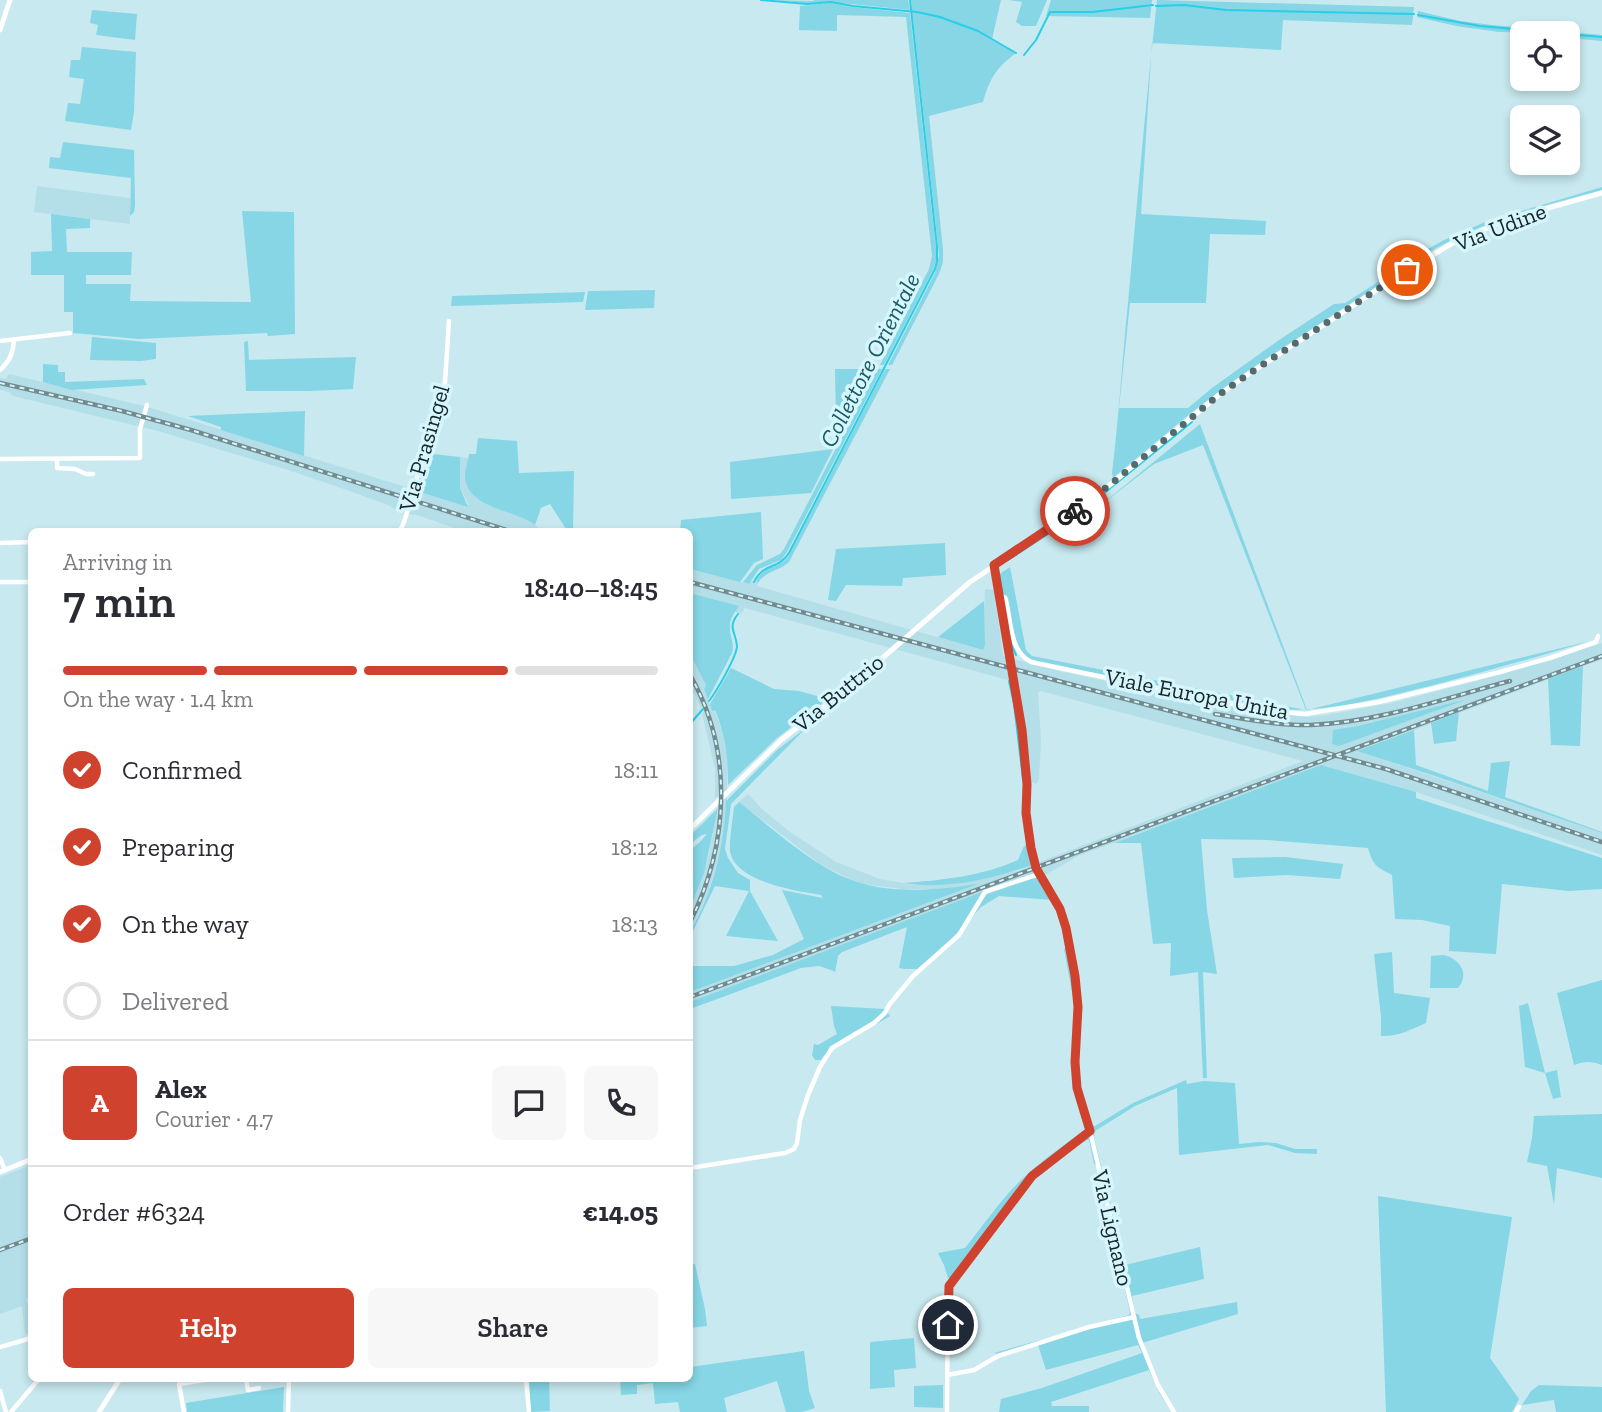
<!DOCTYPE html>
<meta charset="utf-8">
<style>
body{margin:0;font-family:"Zilla Slab",serif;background:#f7f7f7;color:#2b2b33;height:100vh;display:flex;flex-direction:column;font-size:26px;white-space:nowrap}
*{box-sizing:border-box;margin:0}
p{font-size:23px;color:#7c7c81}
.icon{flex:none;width:38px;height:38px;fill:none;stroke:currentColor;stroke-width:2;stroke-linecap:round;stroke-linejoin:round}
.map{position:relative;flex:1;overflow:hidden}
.side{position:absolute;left:28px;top:528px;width:665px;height:854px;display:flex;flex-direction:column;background:#fff;border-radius:10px;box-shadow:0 4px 10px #0003}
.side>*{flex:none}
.buttons{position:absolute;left:1510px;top:21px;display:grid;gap:14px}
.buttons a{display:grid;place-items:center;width:70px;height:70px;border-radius:10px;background:#fff;box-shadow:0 4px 10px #0003;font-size:35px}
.pin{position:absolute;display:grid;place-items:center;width:60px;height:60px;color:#fff;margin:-30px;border:4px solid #fff;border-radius:50%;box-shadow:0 2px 7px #0007}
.courier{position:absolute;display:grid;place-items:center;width:70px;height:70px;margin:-35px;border:5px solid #cf432e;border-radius:50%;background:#fff;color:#222;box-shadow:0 2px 9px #0007}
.headline em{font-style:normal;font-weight:600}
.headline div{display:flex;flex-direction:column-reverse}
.headline{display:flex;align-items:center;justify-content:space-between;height:119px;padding:0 35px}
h1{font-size:46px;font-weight:600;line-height:52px}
.bar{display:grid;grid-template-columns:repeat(4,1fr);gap:10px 7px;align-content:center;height:84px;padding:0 35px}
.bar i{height:9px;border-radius:5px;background:#e1e1e2}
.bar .selected{background:#cf432e}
.bar p{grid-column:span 4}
.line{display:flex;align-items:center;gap:18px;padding:0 35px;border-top:2px solid #e1e1e2}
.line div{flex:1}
.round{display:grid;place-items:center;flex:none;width:74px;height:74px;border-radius:10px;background:#f7f7f7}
ol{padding:0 35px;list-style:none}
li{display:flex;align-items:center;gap:21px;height:77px}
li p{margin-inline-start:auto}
li .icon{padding:7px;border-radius:50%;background:#cf432e;color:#fff;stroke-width:4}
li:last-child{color:#7c7c81}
li i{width:38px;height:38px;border:4px solid #e1e1e2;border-radius:50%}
.action{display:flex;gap:14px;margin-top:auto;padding:14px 35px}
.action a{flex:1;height:80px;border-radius:10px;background:#cf432e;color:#fff;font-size:28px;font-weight:600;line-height:80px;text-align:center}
.action a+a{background:#f7f7f7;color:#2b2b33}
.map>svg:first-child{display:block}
.built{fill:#b4dfe8}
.green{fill:#86d6e6}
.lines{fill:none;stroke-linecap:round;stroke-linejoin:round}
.stream{stroke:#29cee7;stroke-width:2}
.minor{stroke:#fff;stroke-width:4.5}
.tertiary{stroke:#fff;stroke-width:5}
.rail-casing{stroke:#738a8f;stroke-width:4.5}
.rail{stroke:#d5f6fd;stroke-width:2;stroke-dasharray:5;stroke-linecap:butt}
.done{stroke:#56696d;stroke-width:7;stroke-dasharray:0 12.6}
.route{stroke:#cf432e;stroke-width:9}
.labels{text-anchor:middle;stroke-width:7;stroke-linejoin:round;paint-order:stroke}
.street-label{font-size:23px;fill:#182427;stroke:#d5f6fd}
.water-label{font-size:24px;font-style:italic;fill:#1b5963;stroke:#d5f6fd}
</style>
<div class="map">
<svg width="1602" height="1412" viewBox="0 0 1602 1412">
<rect width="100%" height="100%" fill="#c8e9ef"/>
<g class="built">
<path d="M37,186L130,198V224L34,212Z"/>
<path d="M9,374L148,407L409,488L408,493L415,495L417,491L469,505L460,488L459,481L460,457L468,458L466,480L467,486L476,498L488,505L528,519L542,531L545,532H466L417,515L409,514L410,510L404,508L402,512L398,511L388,505L347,490L288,470L158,431L13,396L9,392L0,390V378L6,379Z"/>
<path d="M690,569L749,584L751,581L758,583L757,586L983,650L985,589L994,590L1003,656L1063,672L1212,703L1285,715L1308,717L1326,715L1392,703L1476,681L1602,643V659L1358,751L1602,833V855L1416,792L1321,765L1078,856L1042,877L1039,871L690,1002V992L973,886L941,889H903L863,884L850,879L820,864L739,802L748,794L763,810L790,832L836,862L880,879L915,885L1016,871L1303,761L1041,691L1038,692L1041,742L1039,779L1036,784L1030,781L1019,683L745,608L741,614L735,612L738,606L690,593Z"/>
<path d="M690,654L706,685L704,689L712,710H714L722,730L728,751V762L726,813L721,852L707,895L690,932V909L701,881L709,855L716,815L718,812L719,795L715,798V768L702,714L704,711L702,707L701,708L690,685Z"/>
<path d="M31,1165L32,1297L26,1299L27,1303L31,1302V1336V1332L25,1334L22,1306L0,1314V1177Z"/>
</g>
<g class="green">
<path d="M771,0L812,1L815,0H908L910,10L831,2L807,3Z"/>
<path d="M911,0H1001L992,39L988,38L1016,53C996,68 990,78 983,102L929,116L943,249V262L939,274L892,365H888L935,273L939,255Z"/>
<path d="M1009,0H1047L1036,26H1022L1016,22L1022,2Z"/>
<path d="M1051,0H1152L1150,18L1046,16Z"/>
<path d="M1157,0L1414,7L1412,25L1283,20L1281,50L1152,43L1141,214L1266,221L1265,235L1210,234L1206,303H1130L1119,408H1188L1212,388L1279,340L1334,304L1345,303L1389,275L1388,279L1246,372L1192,412L1113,478L1112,473C1119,417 1122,360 1128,303C1137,202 1146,101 1157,0Z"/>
<path d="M831,3L853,7L910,13L937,257L933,270L884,365H880L929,269L932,256L906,17L837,15V31L799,30L800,6Z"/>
<path d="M92,10L137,14L135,40L96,35L98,25L90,23Z"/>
<path d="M1418,11L1460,21L1492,25L1602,35V41L1568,38V33L1499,32L1456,26L1417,17Z"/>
<path d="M82,47L136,52L134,112L131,130L65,121L68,103L80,104L84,79L69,77L71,60H80Z"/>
<path d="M63,142L134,150L135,205L134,212L130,216L131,178L49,168L50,157L60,158Z"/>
<path d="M1602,187V190C1558,202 1513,213 1472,231C1445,242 1420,257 1395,273L1396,255H1417L1444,240L1485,222Z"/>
<path d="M242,211L294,212L295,334L268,336L267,333L139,339L73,333V312H64V275H31V252L52,251L51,214L90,219V228L66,229L67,252H132L131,275H86V284H131L130,301L251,302Z"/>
<path d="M655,290L654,308L585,310L588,291Z"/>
<path d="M585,292L583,302L451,306L452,296Z"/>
<path d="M92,337L156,343V359L141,361L90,360Z"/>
<path d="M248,341L249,360L356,357L353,389L310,391H246L244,342Z"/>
<path d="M43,364L58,365V372H65V382L144,379L147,385L72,390L43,382Z"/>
<path d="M835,369H873L847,422L836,423Z"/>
<path d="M877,369H882L787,552L781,560L759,569L749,584L743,582L757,565L780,554L784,549Z"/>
<path d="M885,369H890L789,562C780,571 765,571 758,583L756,582C765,563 776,571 788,557Z"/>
<path d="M305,411L304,456L221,430V427L188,416Z"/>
<path d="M1200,424L1307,710L1590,641C1537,657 1484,672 1430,686C1379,698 1329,713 1276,709L1052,665C1044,663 1032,661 1026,656C1012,645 1011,614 1008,597L1001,592L998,575L1010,567L1026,650L1032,656L1306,710L1203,445L1154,464L1096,509Z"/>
<path d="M478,438L517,441L519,473L574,471L573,532H568L550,504L541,508L535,525C515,509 466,509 465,476C465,469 468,461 469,454H476Z"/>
<path d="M833,449L811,493L731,499L730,462Z"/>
<path d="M424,453L460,457V488L468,507L417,491L422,458Z"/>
<path d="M761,512L763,559L754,563L740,582L690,569V532H680L681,520Z"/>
<path d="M945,543L946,575L903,578L902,586L846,585L836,601L828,600L836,549Z"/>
<path d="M690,593L739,606C734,613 729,620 730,629C730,638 735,644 732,653L708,699L704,689L706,685L690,654Z"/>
<path d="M984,601L985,645L983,650L938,637Z"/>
<path d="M1583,666L1580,746L1551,745L1548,679Z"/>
<path d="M731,668L774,689L799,691L828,699L777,738L728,785C728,756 726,737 715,710L712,711L710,704Z"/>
<path d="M1468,699L1339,746L1332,744L1333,730L1358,726Z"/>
<path d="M1459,712L1456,741L1434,744L1431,723Z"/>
<path d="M807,727L731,804L725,849L728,858L738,873L750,880V891L778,941L726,936L749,891L715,886L690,937V932C713,891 724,848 726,801L777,750Z"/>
<path d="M1414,730L1416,765L1488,791L1491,763L1510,761L1505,797L1602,832V833L1432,775L1357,751Z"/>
<path d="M1321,765L1416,792V798L1602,858V889L1569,891L1502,884L1496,954L1449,951L1450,926L1422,920L1395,919L1392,875C1376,867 1373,865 1368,848L1268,840L1201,839L1207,910L1217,974L1203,972L1207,1078H1203L1198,972L1170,976L1171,943L1153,944L1141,843H1114Z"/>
<path d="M739,802C772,828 811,864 849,879C889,895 937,890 978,884L690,992V966H734L773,955L804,939L782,890L823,898L821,895C797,891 735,882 730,851C729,840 733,819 734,807Z"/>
<path d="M718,808L704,873L690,909V850L699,843L707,834L702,835L690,844V836Z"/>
<path d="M1027,843L1032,865C991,879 948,890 904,883C944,880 982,876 1018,860L1023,848Z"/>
<path d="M1285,857L1343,864L1340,879L1287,875L1234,878L1232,858Z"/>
<path d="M1035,872L1053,900L999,896L981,907L944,947L918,969H905L899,968L907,927L842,952L838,956L835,973L834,971L819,966L801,968L690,1009V1002Z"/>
<path d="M1064,932L1070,934L1079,977L1080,1037L1077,1061L1079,1089L1092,1125L1095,1126L1133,1103L1186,1080L1187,1084L1204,1081L1235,1083L1239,1144L1259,1142L1276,1143L1295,1149H1317V1154L1295,1153L1268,1145L1179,1155L1177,1088L1135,1106L1095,1131L1094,1137L1125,1265L1200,1247L1204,1279L1132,1296L1135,1313L1139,1315L1140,1319L1237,1302L1238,1314L1142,1343L1172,1412L1160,1394L1149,1370L1051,1402L1052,1406H1089V1412H999L1001,1399L1042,1388L1142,1353L1138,1345L1046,1370L1038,1345L1002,1356L994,1353L1129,1315L1130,1312L1097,1166L1094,1164L1089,1140H1087C1065,1153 1045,1167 1027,1185L1024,1183L952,1279L948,1278L944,1265L938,1253L965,1248C983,1226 1000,1200 1021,1180C1041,1161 1064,1145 1086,1129L1074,1085L1072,1057L1075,1039V993L1072,992L1064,949L1067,947Z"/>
<path d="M1392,952L1394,993L1430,998L1426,1023C1412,1029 1398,1037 1381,1036V1017L1374,954Z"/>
<path d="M1444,955C1460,959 1470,974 1458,988H1430L1431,956Z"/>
<path d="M1602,980V1065C1592,1061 1584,1061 1574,1065L1557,993Z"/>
<path d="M1528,1003L1545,1073L1557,1070L1561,1097L1553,1099L1545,1073L1525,1067L1519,1006Z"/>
<path d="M831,1006L885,1009L890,1016L875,1025L873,1022C853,1033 834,1041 821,1060H815L812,1055L814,1044L818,1045L837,1034L834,1026Z"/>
<path d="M1602,1114V1178L1557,1168L1554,1205L1547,1166L1527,1162L1532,1138L1534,1116Z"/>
<path d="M1378,1196L1512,1217L1490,1358L1519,1399L1512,1412H1386Z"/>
<path d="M690,1264H695L705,1309L707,1326L690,1328Z"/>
<path d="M914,1338L916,1368L894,1370L895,1387L870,1389V1342Z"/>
<path d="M804,1351L809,1391L815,1408L802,1412H786L777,1381L724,1398L727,1412H680L678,1402L655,1404L653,1383L637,1385V1394L621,1395L620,1379H690V1367Z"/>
<path d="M529,1379H549L550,1411L531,1412Z"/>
<path d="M943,1385V1408L914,1407V1386Z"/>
<path d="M1539,1385L1602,1387V1412H1556L1554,1400L1522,1405L1531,1391Z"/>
<path d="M284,1387L283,1412H187L186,1403Z"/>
</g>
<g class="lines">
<g class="stream">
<path d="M761,0L807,4L831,2L853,6L917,12L940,17L978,31L1016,53"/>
<path d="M1156,6L1184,5L1226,10L1414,14"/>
<path d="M1418,15L1480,26L1558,33"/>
<path d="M1568,34L1602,37"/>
<path d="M1024,55L1036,40L1050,12H1092L1153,5"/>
<path d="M1008,560L1077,515L1192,422"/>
<path d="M999,574L1002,592"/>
<path d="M754,582C765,561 777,571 789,553L935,269L937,261V247L910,0"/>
<path d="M1003,600L1011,644L1016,655"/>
<path d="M1010,681H1009L1014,704L1023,779"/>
<path d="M709,701C716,692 737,656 737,646C736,632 727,628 738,614"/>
<path d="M690,724L703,709"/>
</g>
<g class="minor">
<path d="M0,341L70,333"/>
<path d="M0,370C10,361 13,353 14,340"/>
<path d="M0,459L140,458V429L147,405"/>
<path d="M57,459V468L75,469L86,474H93"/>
<path d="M399,532L403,525L416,485L423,443L445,382L449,321"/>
<path d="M0,543L32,542"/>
<path d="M994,566L1022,730L1027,784L1026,813L1033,857L1037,871L1055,900L1064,919L1075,976L1078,1007L1075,1062L1077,1088L1090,1131L1139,1338L1158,1385L1174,1412"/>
<path d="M0,582H32"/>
<path d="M999,596L1005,598C1012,619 1008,650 1031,662L1243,706L1272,711L1305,714L1379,702L1500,672L1550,658L1596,642L1598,636"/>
<path d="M0,1158L5,1170"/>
<path d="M690,1168L785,1153L794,1149L797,1143L800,1120L808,1095L820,1067L832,1048L874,1023L885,1013L889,1005L913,976L959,935L985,892L1039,874"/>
<path d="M0,1347L28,1339"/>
<path d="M947,1375L974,1370L998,1356L1089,1327L1134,1317"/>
<path d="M246,1379L248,1390L259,1388"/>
<path d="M526,1379L529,1412"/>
<path d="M0,1391L6,1412"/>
<path d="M11,1412L39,1379"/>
<path d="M184,1412L179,1384L211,1379"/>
<path d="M288,1412L289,1379"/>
<path d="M947,1412L948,1288L1028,1181L1039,1170L1090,1131"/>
<path d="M1516,1412L1519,1407"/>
</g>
<g class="tertiary">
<path d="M0,30L10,0"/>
<path d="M690,829L781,740L841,694L970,582L1065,519L1111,484L1220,394L1250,373L1392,280L1451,244L1482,230L1513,218L1602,193"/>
<path d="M0,1172L32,1159"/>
<path d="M99,1412L120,1379"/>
</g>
<g class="rail-casing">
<g id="rail">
<path d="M0,383L122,411L191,430L513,532"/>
<path d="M690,582L1386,769L1602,842"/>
<path d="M690,675C734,751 729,845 690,922"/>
<path d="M1215,714C1247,719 1279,726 1311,725C1380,722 1445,698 1510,681"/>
<path d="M690,997L1602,656"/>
<path d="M0,1250L32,1238"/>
</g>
</g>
<use href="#rail" class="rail"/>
</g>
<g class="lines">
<path class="done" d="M1075,511L1111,484L1220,394L1250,373L1407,270"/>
<path class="route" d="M948,1325L949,1286L1032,1176L1090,1131L1077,1088L1075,1062L1078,1007L1075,976L1066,928L1060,909L1036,868L1031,848L1026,813L1027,784L1022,730L994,565L1075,511"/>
</g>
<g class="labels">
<g class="street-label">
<text transform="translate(1500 227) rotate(-21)" y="8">Via Udine</text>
<text transform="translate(424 448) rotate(-74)" y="8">Via Prasingel</text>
<text transform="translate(838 693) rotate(-39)" y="8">Via Buttrio</text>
<text transform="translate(1197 694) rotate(11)" y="8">Viale Europa Unita</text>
<text transform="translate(1113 1228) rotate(77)" y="8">Via Lignano</text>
</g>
<g class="water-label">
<text transform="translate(870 360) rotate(-63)" y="8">Collettore Orientale</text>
</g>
</g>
</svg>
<div class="buttons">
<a><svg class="icon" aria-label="locate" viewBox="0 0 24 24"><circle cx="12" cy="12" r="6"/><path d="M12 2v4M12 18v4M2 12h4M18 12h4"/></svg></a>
<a><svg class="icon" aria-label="layers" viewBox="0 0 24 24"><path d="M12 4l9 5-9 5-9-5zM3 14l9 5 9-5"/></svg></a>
</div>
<div class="pin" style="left:1407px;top:270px;background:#ea580c"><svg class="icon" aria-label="bag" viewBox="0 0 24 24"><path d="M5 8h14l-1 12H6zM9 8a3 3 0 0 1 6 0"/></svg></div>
<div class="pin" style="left:948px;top:1325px;background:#1f2937"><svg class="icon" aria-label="home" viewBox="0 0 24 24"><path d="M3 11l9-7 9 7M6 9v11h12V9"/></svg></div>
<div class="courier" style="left:1075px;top:511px"><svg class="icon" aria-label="bike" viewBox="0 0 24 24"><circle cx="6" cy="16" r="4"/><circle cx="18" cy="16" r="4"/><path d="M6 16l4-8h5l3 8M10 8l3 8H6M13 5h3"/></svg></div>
<section class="side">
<div class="headline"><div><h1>7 min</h1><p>Arriving in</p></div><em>18:40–18:45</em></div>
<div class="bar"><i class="selected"></i><i class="selected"></i><i class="selected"></i><i></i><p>On the way · 1.4 km</p></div>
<ol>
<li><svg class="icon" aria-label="check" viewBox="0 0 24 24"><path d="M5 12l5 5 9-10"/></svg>Confirmed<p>18:11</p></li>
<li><svg class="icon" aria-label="check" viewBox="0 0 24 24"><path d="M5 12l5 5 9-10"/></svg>Preparing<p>18:12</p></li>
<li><svg class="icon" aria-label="check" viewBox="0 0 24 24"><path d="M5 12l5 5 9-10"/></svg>On the way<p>18:13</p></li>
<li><i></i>Delivered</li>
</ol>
<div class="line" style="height:126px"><b class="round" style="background:#cf432e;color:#fff">A</b><div><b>Alex</b><p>Courier · 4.7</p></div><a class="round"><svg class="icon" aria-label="chat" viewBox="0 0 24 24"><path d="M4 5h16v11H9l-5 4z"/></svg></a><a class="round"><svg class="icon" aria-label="phone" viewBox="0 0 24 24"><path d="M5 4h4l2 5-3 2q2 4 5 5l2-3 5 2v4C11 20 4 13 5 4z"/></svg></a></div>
<div class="line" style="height:91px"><div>Order #6324</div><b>€14.05</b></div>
<div class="action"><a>Help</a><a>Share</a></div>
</section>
</div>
